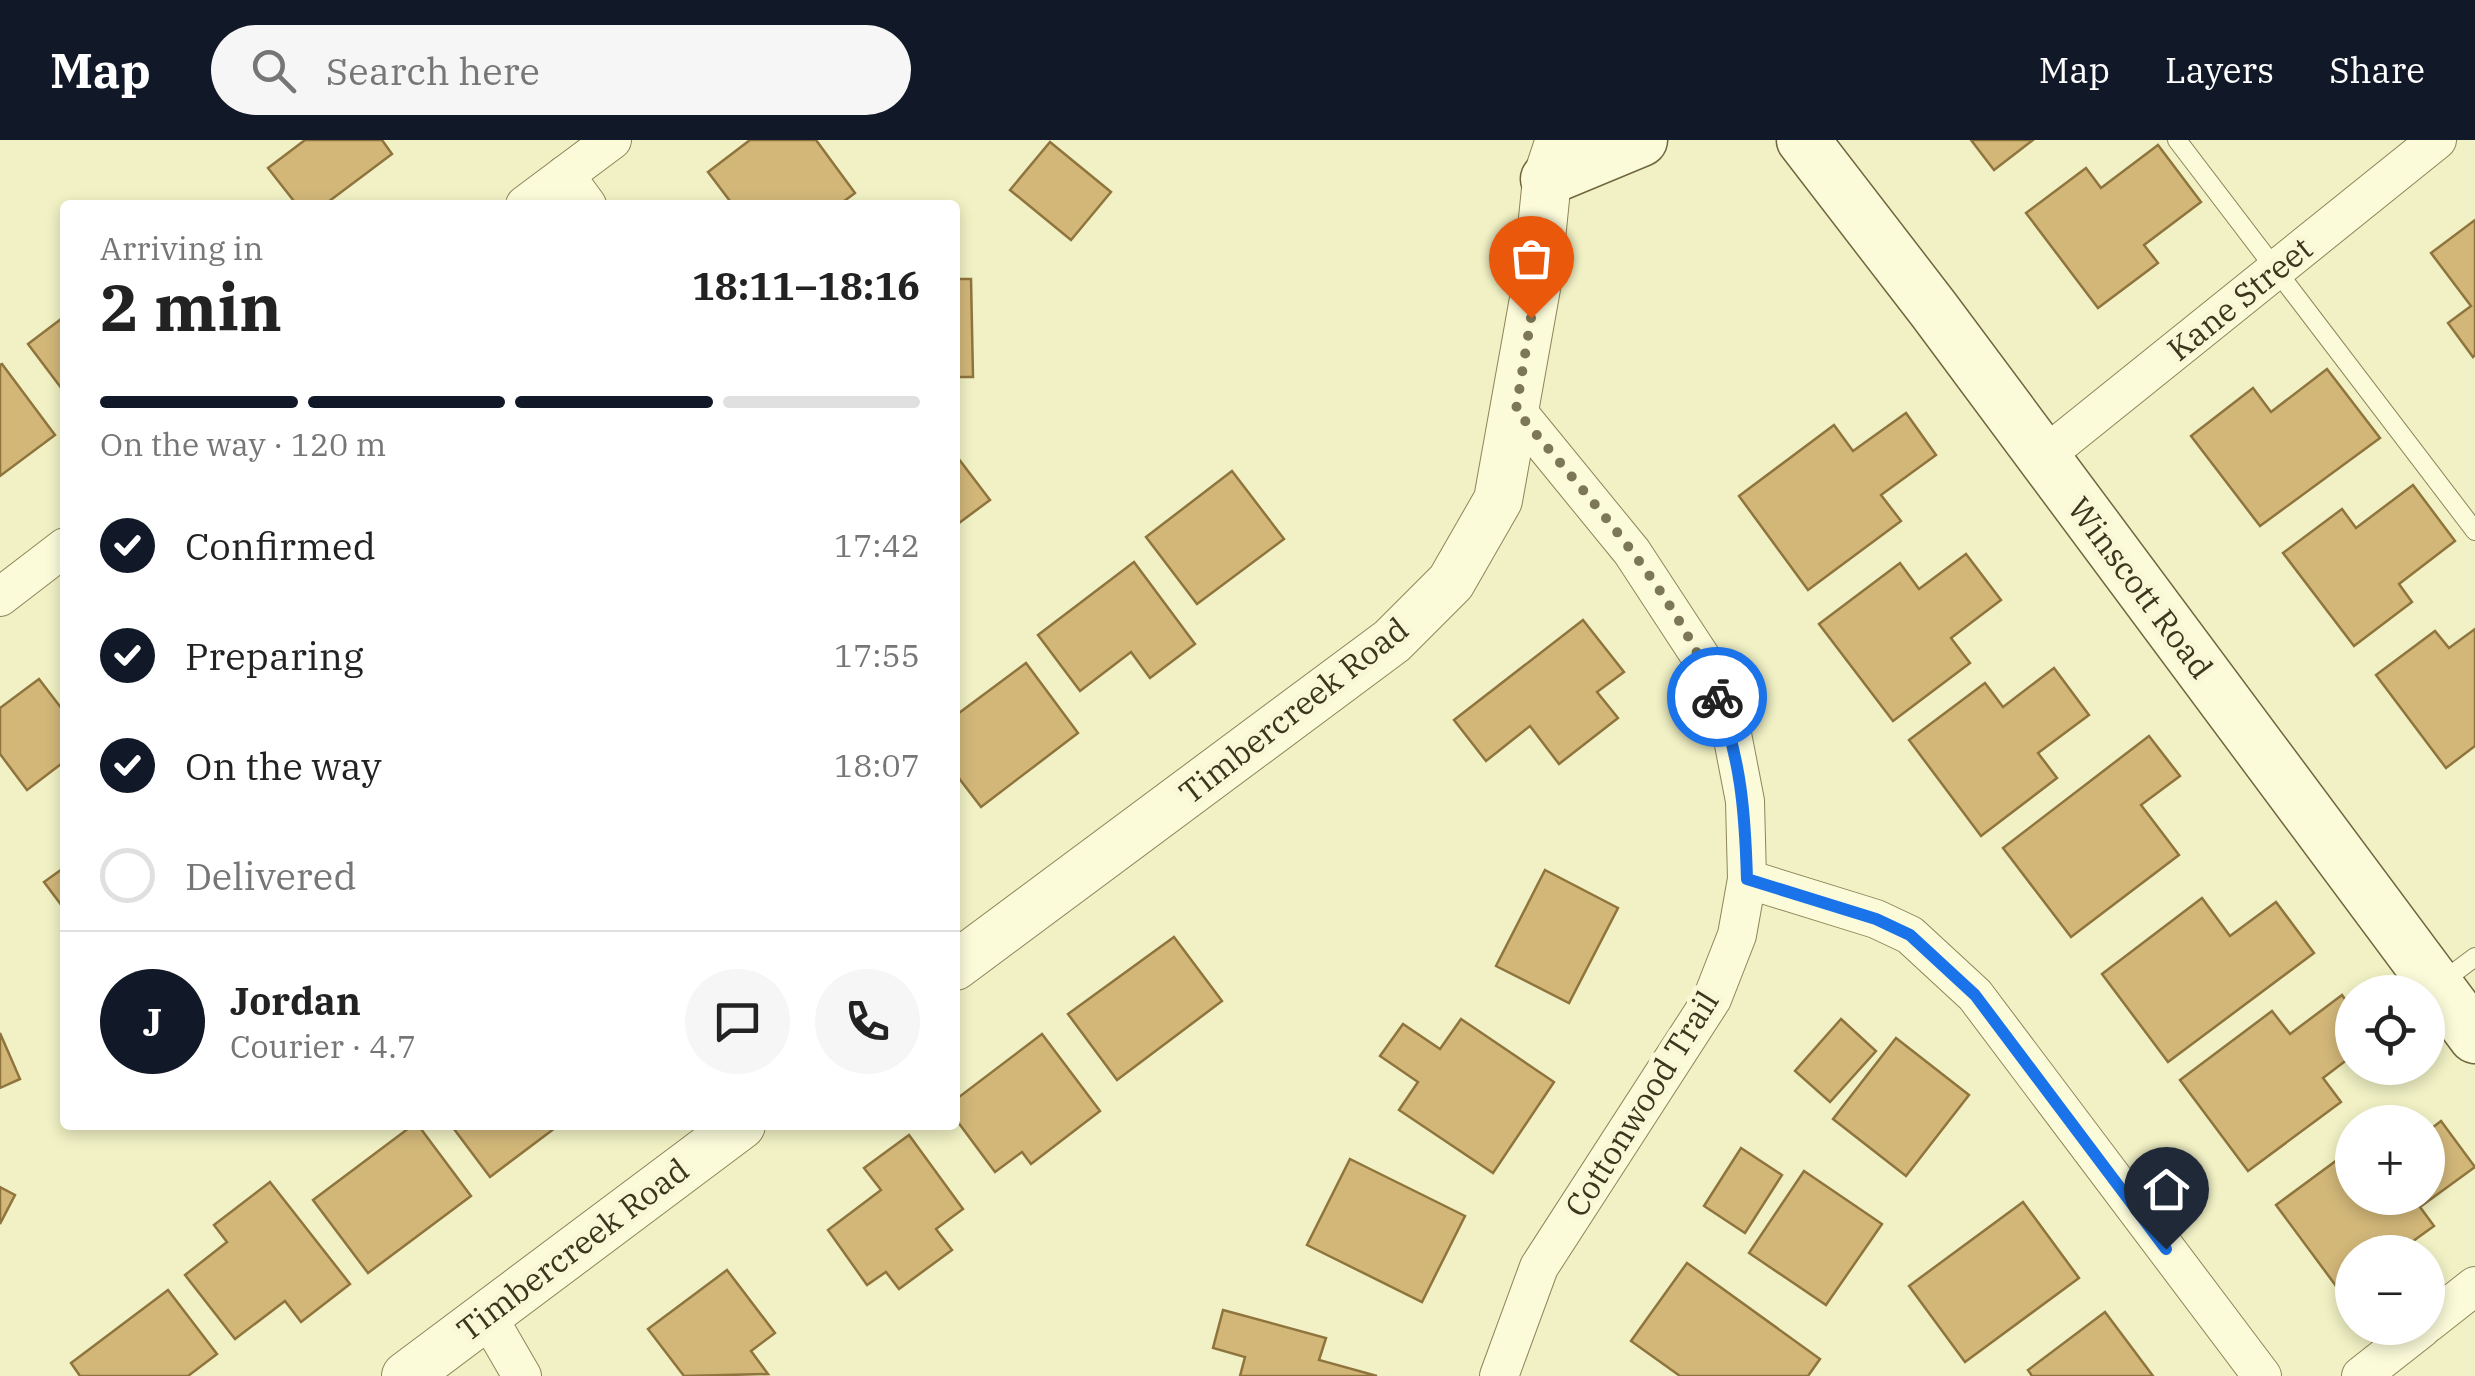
<!DOCTYPE html>
<meta charset="utf-8">
<style>
body{margin:0;font-family:"IBM Plex Serif",serif;background:#f6f6f6;color:#222;height:100vh;display:flex;flex-direction:column;font-size:38px;white-space:nowrap}
*{box-sizing:border-box;margin:0}
p{font-size:32px;color:#767676}
.icon{flex:none;width:55px;height:55px;fill:none;stroke:currentColor;stroke-width:2;stroke-linecap:round;stroke-linejoin:round}
.map{position:relative;flex:1;overflow:hidden}
.side{position:absolute;left:60px;top:60px;width:900px;height:930px;display:flex;flex-direction:column;background:#fff;border-radius:10px;box-shadow:0 5px 15px #0003}
.side>*{flex:none}
.controls{position:absolute;left:2335px;top:835px;display:grid;gap:20px}
.controls a{display:grid;place-items:center;width:110px;height:110px;border-radius:50%;background:#fff;box-shadow:0 5px 15px #0003;font-size:50px}
.pin{position:absolute;display:grid;place-items:center;width:85px;height:85px;color:#fff;margin:-102px -42px;border-radius:50% 50% 50% 0;rotate:-45deg;box-shadow:0 0 10px #0007}
.pin .icon{rotate:45deg}
.courier{position:absolute;display:grid;place-items:center;width:100px;height:100px;margin:-50px;border:8px solid #1a73e8;border-radius:50%;background:#fff;color:#222;box-shadow:0 2px 12px #0007}
.head em{font-style:normal;font-weight:700}
.head div{display:flex;flex-direction:column-reverse}
.head{display:flex;align-items:center;justify-content:space-between;height:170px;padding:0 40px}
h1{font-size:65px;font-weight:700;line-height:75px}
.bar{display:grid;grid-template-columns:repeat(4,1fr);gap:15px 10px;align-content:center;height:120px;padding:0 40px}
.bar i{height:12px;border-radius:8px;background:#e0e0e0}
.bar .on{background:#111827}
.bar p{grid-column:span 4}
.line{display:flex;align-items:center;gap:25px;padding:0 40px;border-top:2px solid #e0e0e0}
.line div{flex:1}
.round{display:grid;place-items:center;flex:none;width:105px;height:105px;border-radius:52px;background:#f6f6f6}
ol{padding:0 40px;list-style:none}
li{display:flex;align-items:center;gap:30px;height:110px}
li p{margin-inline-start:auto}
li .icon{padding:10px;border-radius:50%;background:#111827;color:#fff;stroke-width:4}
li:last-child{color:#767676}
li i{width:55px;height:55px;border:5px solid #e0e0e0;border-radius:50%}
header{display:flex;align-items:center;gap:60px;box-sizing:border-box;height:140px;padding:0 50px;background:#111827;color:#fff}
header strong{font-size:48px}
nav{display:flex;gap:55px;margin-inline-start:auto;font-size:35px}
.search{width:700px;height:90px;background:#f6f6f6;display:flex;align-items:center;gap:25px;box-sizing:border-box;padding:0 35px;border-radius:55px;color:#767676;font-size:38px}
.map>svg:first-child{display:block}
.building{fill:#d2b779;stroke:#8f753d;stroke-width:2.5}
.lines{fill:none;stroke-linecap:round;stroke-linejoin:round}
.service-casing{stroke:#8e8559;stroke-width:20}
.minor-casing{stroke:#8e8559;stroke-width:40}
.tertiary-casing{stroke:#8e8559;stroke-width:50}
.secondary-casing{stroke:#70653d;stroke-width:55}
.service{stroke:#fbfbda;stroke-width:18}
.minor{stroke:#fbfbda;stroke-width:38}
.tertiary{stroke:#fbfbda;stroke-width:48}
.secondary{stroke:#fbfbda;stroke-width:52}
.done{stroke:#7c7758;stroke-width:10;stroke-dasharray:0 18}
.route{stroke:#1a73e8;stroke-width:12}
.labels{text-anchor:middle;stroke-width:10;stroke-linejoin:round;paint-order:stroke}
.street-label{font-size:32px;fill:#3d361e;stroke:#f8f8d6}
</style>
<header>
<strong>Map</strong>
<div class="search"><svg class="icon" aria-label="search" viewBox="0 0 24 24"><circle cx="10" cy="10" r="6"/><path d="M15 15l6 6"/></svg>Search here</div>
<nav><a>Map</a><a>Layers</a><a>Share</a></nav>
</header>
<div class="map">
<svg width="2475" height="1236" viewBox="0 0 2475 1236">
<rect width="100%" height="100%" fill="#f1f1c5"/>
<g class="building">
<path d="M305,0H382L392,14L324,65H297L268,28Z"/>
<path d="M750,0H816L855,53L839,65H733L708,32Z"/>
<path d="M1971,0H2033L1994,30Z"/>
<path d="M1050,2L1111,52L1071,100L1010,50Z"/>
<path d="M2158,5L2201,62L2144,105L2158,123L2098,168L2026,73L2086,28L2101,48Z"/>
<path d="M2475,80V215L2473,217L2448,183L2471,166L2431,113Z"/>
<path d="M955,139H971L973,237H955Z"/>
<path d="M65,176V253L28,204Z"/>
<path d="M2,224L55,295L0,336V225Z"/>
<path d="M2327,229L2380,298L2260,386L2191,296L2253,248L2271,272Z"/>
<path d="M1906,273L1936,315L1881,355L1901,381L1808,450L1739,356L1834,285L1853,311Z"/>
<path d="M955,314L990,360L955,386Z"/>
<path d="M1232,331L1284,399L1197,464L1146,397Z"/>
<path d="M2413,345L2455,401L2399,444L2412,462L2354,506L2283,413L2342,369L2356,388Z"/>
<path d="M1966,414L2001,460L1951,498L1970,523L1893,581L1819,484L1900,423L1919,449Z"/>
<path d="M1134,422L1195,504L1150,538L1131,512L1080,551L1038,495Z"/>
<path d="M1583,480L1624,532L1597,552L1618,578L1559,624L1530,586L1486,621L1454,580Z"/>
<path d="M2475,489V606L2446,628L2376,535L2435,491L2449,508Z"/>
<path d="M1026,523L1078,593L981,667L955,633V576Z"/>
<path d="M2054,528L2089,575L2038,613L2057,638L1981,696L1909,600L1985,543L2003,567Z"/>
<path d="M39,539L65,573V621L27,650L0,614V568Z"/>
<path d="M2149,596L2180,636L2141,665L2179,715L2071,797L2003,708Z"/>
<path d="M65,727V770L44,742Z"/>
<path d="M1545,730L1618,768L1569,863L1496,826Z"/>
<path d="M2202,758L2230,796L2276,762L2314,813L2168,922L2102,834Z"/>
<path d="M1174,797L1222,861L1117,940L1068,874Z"/>
<path d="M2342,855L2352,869V916L2323,938L2341,962L2248,1031L2180,940L2272,871L2290,894Z"/>
<path d="M1461,879L1554,942L1493,1033L1399,970L1418,942L1380,916L1403,884L1440,909Z"/>
<path d="M1841,879L1876,911L1830,962L1795,931Z"/>
<path d="M0,893L20,939L0,948Z"/>
<path d="M1042,894L1100,971L1031,1024L1022,1012L995,1032L955,978V960Z"/>
<path d="M1896,898L1969,955L1906,1036L1833,979Z"/>
<path d="M2441,981L2475,1027L2420,1067L2434,1086L2398,1112H2352V1147L2342,1154L2276,1065L2352,1009V1058H2428V991Z"/>
<path d="M413,985H418L471,1056L368,1133L313,1060Z"/>
<path d="M451,985H559L490,1037Z"/>
<path d="M909,995L963,1069L936,1089L952,1110L899,1149L886,1132L867,1145L828,1090L881,1050L864,1028Z"/>
<path d="M1741,1008L1782,1035L1745,1093L1704,1066Z"/>
<path d="M1350,1019L1465,1076L1422,1162L1307,1105Z"/>
<path d="M1804,1031L1882,1084L1826,1165L1749,1113Z"/>
<path d="M270,1042L350,1144L301,1182L285,1161L235,1199L185,1135L227,1102L214,1085Z"/>
<path d="M0,1047L15,1055L0,1084Z"/>
<path d="M2023,1062L2079,1138L1965,1222L1909,1146Z"/>
<path d="M1687,1123L1820,1219L1808,1236H1680L1631,1201Z"/>
<path d="M727,1130L775,1193L751,1211L768,1234L684,1236L648,1189Z"/>
<path d="M168,1150L217,1214L188,1236H80L71,1223Z"/>
<path d="M1223,1170L1326,1198L1319,1220L1377,1236H1240L1245,1217L1213,1208Z"/>
<path d="M2105,1172L2153,1236H2032L2028,1230Z"/>
</g>
<g class="lines">
<g class="service-casing">
<g id="service">
<path d="M2177,0L2475,391"/>
<path d="M2439,844L2475,817"/>
</g>
</g>
<g class="minor-casing">
<g id="minor">
<path d="M565,35L587,65"/>
<path d="M525,65L612,0"/>
<path d="M2043,317L2437,0"/>
<path d="M0,457L65,407"/>
<path d="M1747,739L1876,779L1910,795L1975,855L2262,1236"/>
<path d="M486,1174L522,1236"/>
<path d="M2428,1183L2475,1146"/>
<path d="M1499,1236L1539,1127L1712,859L1737,795L1747,739L1745,661L1732,594L1702,519L1632,412L1516,270"/>
<path d="M2361,1236L2422,1188"/>
</g>
</g>
<g class="tertiary-casing">
<g id="tertiary">
<path d="M955,826L1392,501L1451,442L1498,360L1536,148L1547,39L1560,0"/>
<path d="M406,1236L741,985"/>
</g>
</g>
<g class="secondary-casing">
<g id="secondary">
<path d="M1803,0L1934,170L2475,897"/>
<path d="M1547,39L1641,0"/>
</g>
</g>
<use href="#service" class="service"/>
<use href="#minor" class="minor"/>
<use href="#tertiary" class="tertiary"/>
<use href="#secondary" class="secondary"/>
</g>
<g class="lines">
<path class="done" d="M1531,178L1516,270C1589,359 1674,448 1717,557"/>
<path class="route" d="M1717,557C1741,619 1745,672 1747,739L1876,779L1910,795L1975,855L2166,1109"/>
</g>
<g class="labels">
<g class="street-label">
<text transform="translate(2240 159) rotate(-39)" y="11">Kane Street</text>
<text transform="translate(2140 448) rotate(53)" y="11">Winscott Road</text>
<text transform="translate(1294 571) rotate(-38)" y="11">Timbercreek Road</text>
<text transform="translate(1642 964) rotate(-58)" y="11">Cottonwood Trail</text>
<text transform="translate(573 1110) rotate(-37)" y="11">Timbercreek Road</text>
</g>
</g>
</svg>
<div class="controls">
<a><svg class="icon" aria-label="locate" viewBox="0 0 24 24"><circle cx="12" cy="12" r="6"/><path d="M12 2v4M12 18v4M2 12h4M18 12h4"/></svg></a>
<a>+</a>
<a>−</a>
</div>
<div class="pin" style="left:1531px;top:178px;background:#ea580c"><svg class="icon" aria-label="bag" viewBox="0 0 24 24"><path d="M5 8h14l-1 12H6zM9 8a3 3 0 0 1 6 0"/></svg></div>
<div class="pin" style="left:2166px;top:1109px;background:#1f2937"><svg class="icon" aria-label="home" viewBox="0 0 24 24"><path d="M3 11l9-7 9 7M6 9v11h12V9"/></svg></div>
<div class="courier" style="left:1717px;top:557px"><svg class="icon" aria-label="bike" viewBox="0 0 24 24"><circle cx="6" cy="16" r="4"/><circle cx="18" cy="16" r="4"/><path d="M6 16l4-8h5l3 8M10 8l3 8H6M13 5h3"/></svg></div>
<section class="side">
<div class="head"><div><h1>2 min</h1><p>Arriving in</p></div><em>18:11–18:16</em></div>
<div class="bar"><i class="on"></i><i class="on"></i><i class="on"></i><i></i><p>On the way · 120 m</p></div>
<ol>
<li><svg class="icon" aria-label="check" viewBox="0 0 24 24"><path d="M5 12l5 5 9-10"/></svg>Confirmed<p>17:42</p></li>
<li><svg class="icon" aria-label="check" viewBox="0 0 24 24"><path d="M5 12l5 5 9-10"/></svg>Preparing<p>17:55</p></li>
<li><svg class="icon" aria-label="check" viewBox="0 0 24 24"><path d="M5 12l5 5 9-10"/></svg>On the way<p>18:07</p></li>
<li><i></i>Delivered</li>
</ol>
<div class="line" style="height:180px"><b class="round" style="background:#111827;color:#fff">J</b><div><b>Jordan</b><p>Courier · 4.7</p></div><a class="round"><svg class="icon" aria-label="chat" viewBox="0 0 24 24"><path d="M4 5h16v11H9l-5 4z"/></svg></a><a class="round"><svg class="icon" aria-label="phone" viewBox="0 0 24 24"><path d="M5 4h4l2 5-3 2q2 4 5 5l2-3 5 2v4C11 20 4 13 5 4z"/></svg></a></div>
</section>
</div>
